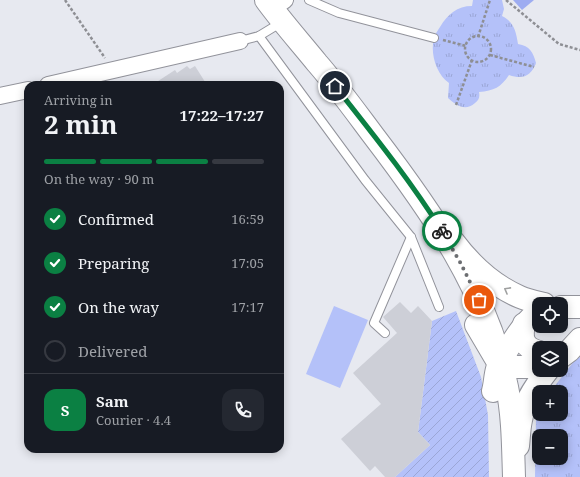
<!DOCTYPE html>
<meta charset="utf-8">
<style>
body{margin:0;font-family:"Noto Serif",serif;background:#242831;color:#f1f3f6;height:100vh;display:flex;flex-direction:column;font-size:15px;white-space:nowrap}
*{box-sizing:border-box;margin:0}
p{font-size:13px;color:#9ea1a6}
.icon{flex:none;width:22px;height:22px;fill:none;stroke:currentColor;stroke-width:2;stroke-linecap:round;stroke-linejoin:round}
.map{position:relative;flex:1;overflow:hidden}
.sheet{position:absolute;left:24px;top:81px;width:260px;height:372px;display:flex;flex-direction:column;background:#171b24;border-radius:12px;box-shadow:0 2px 10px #0003}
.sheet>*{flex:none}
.buttons{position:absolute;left:532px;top:297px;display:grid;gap:8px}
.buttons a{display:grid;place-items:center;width:36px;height:36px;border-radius:8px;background:#171b24;box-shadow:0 2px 10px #0003;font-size:20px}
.pin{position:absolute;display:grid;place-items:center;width:34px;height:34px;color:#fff;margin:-17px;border:2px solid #fff;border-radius:50%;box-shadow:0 1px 4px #0007}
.courier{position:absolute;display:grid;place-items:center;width:40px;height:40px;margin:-20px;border:3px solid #0b8043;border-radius:50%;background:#fff;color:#222;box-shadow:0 1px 5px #0007}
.summary em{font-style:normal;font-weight:700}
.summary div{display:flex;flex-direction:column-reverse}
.summary{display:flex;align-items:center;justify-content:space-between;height:68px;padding:0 20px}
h1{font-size:26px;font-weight:700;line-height:30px}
.bar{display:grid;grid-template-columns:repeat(4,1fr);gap:6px 4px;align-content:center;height:48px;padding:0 20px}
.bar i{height:5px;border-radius:3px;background:#363941}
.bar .current{background:#0b8043}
.bar p{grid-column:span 4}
.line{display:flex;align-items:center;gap:10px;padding:0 20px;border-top:1px solid #363941}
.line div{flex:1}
.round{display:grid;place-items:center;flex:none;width:42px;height:42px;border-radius:12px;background:#242831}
ol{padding:0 20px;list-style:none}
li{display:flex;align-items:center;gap:12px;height:44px}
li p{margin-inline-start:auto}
li .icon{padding:4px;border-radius:50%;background:#0b8043;color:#fff;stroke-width:4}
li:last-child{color:#9ea1a6}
li i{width:22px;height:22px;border:2px solid #363941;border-radius:50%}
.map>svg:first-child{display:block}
.grass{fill:url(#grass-tufts);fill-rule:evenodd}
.forest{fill:url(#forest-firs)}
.garden{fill:url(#garden-furrows)}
.pitch{fill:#b4c1f9}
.building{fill:#cdcfd7}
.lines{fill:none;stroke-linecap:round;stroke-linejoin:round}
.service-casing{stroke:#92939b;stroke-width:10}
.minor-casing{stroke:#92939b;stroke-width:18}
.secondary-casing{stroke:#92939b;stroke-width:24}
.trunk-casing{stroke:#92939b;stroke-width:24}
.path{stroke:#8e8f94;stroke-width:2.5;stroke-dasharray:3 2;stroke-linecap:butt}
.service{stroke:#fff;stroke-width:8}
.minor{stroke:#fff;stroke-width:16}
.secondary{stroke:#fff;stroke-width:22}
.trunk{stroke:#fff;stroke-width:22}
.oneway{stroke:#9fa0a0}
.done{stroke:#6c6e71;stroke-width:4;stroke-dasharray:0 7.2}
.route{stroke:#0b8043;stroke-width:5}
</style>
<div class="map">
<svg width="580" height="477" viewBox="0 0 580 477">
<defs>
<pattern id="grass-tufts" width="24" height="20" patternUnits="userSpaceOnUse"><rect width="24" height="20" fill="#b4c1f9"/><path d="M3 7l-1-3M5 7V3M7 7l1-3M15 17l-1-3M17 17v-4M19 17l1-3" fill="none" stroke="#9ba6d6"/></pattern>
<pattern id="forest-firs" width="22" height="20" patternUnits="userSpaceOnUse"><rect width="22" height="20" fill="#9dacf1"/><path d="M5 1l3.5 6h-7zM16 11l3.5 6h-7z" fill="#808cc4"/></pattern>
<pattern id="garden-furrows" width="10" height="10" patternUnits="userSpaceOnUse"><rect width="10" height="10" fill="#b4c1f9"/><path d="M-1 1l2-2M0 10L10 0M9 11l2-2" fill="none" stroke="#9ba6d6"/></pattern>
</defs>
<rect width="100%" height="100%" fill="#e7e9f0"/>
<g class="grass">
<path d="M473,0H502L504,9L502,16C514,22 516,31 518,44C530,46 533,52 536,63C531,76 523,80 509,75C501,87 494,91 479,92C480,97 479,100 475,103C465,112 456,105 448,98L449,83C436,74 430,53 434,38C435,34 438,30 440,27C448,14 457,6 472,6Z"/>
<path d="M580,357V477H535L536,419L539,413L561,414V392H550L575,360ZM539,436H561V458H539Z"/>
</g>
<path class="forest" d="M513,0H534L522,10Z"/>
<path class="garden" d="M456,311L481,377L488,415L489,477H395L430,445L418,432L432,321Z"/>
<path class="pitch" d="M334,306L368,320L340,388L306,374Z"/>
<g class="building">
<path d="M187,66L190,69L195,66L207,85H152L175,70L177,73Z"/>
<path d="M400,302L411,313L418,306L432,321L418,432L430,445L395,477H385L375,466L370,471L341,439L381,404L353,373L397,333L383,317Z"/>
</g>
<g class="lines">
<g class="service-casing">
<g id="service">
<path d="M309,0L339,13L434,38"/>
<path d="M259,36L365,180L411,237L439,307"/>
<path d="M240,41L259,36L282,22"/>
<path d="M385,333L374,323L411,237"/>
</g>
</g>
<g class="minor-casing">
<g id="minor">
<path d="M272,9L285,0"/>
<path d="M48,85L240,41"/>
<path d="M0,96L28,90"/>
</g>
</g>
<g class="secondary-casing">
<g id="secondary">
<path d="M453,241C471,265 492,285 520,297C527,300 536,302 544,304"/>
<path d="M561,307H580"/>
<path d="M524,324C521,339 523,347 539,352"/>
<path d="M476,325L496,359L515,367H533L539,365"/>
<path d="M561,357L569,351L580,339"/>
<path d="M493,391C495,384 495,376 497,369C502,357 527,316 539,312"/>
<path d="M518,446C519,438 519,429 521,420C524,402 536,385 548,370"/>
</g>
</g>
<g class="trunk-casing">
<path id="trunk" d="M266,0C282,22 300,42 317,63C337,86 355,111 373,135C431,211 488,291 507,387C513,416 513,447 514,477"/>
</g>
<g class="path">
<path d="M65,0L105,58"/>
<path d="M506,0L559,44L580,50"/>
<circle cx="478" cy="49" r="13"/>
<path d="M478,37L490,0"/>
<path d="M443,40L466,46"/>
<path d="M490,55L534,67"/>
<path d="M456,105L472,60"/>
</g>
<use href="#service" class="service"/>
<use href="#minor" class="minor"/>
<use href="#secondary" class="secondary"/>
<use href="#trunk" class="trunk"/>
</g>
<defs><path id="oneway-chevron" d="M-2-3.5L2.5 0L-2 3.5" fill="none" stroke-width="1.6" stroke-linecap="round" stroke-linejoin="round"/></defs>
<use class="oneway" href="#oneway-chevron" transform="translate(507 290) rotate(-151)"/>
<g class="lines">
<path class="done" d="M442,231L460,262L479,300"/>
<path class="route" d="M335,86C372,133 410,180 442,231"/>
</g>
</svg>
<div class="buttons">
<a><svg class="icon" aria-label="locate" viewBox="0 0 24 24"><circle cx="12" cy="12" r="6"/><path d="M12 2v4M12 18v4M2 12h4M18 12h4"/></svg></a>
<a><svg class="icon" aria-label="layers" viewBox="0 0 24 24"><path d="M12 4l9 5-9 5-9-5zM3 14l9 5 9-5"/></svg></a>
<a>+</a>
<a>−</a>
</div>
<div class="pin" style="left:479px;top:300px;background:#ea580c"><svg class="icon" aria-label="bag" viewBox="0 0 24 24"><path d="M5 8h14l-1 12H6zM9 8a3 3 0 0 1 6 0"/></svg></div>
<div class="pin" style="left:335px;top:86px;background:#1f2937"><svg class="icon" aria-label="home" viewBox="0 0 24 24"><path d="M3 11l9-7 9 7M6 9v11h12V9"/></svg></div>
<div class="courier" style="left:442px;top:231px"><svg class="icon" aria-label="bike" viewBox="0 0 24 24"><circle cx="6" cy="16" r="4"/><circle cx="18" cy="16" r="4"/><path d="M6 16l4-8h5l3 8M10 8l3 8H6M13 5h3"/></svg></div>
<section class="sheet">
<div class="summary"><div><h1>2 min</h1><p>Arriving in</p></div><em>17:22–17:27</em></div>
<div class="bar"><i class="current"></i><i class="current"></i><i class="current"></i><i></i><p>On the way · 90 m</p></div>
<ol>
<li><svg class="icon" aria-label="check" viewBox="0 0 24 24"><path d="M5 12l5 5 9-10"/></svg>Confirmed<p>16:59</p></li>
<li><svg class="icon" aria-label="check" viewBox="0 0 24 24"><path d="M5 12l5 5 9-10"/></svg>Preparing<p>17:05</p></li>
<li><svg class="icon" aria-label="check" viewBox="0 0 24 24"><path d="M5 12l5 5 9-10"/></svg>On the way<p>17:17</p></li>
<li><i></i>Delivered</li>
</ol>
<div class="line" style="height:72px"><b class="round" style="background:#0b8043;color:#fff">S</b><div><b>Sam</b><p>Courier · 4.4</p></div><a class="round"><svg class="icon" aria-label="phone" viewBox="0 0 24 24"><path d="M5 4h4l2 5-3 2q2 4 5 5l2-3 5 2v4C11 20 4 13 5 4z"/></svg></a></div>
</section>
</div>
